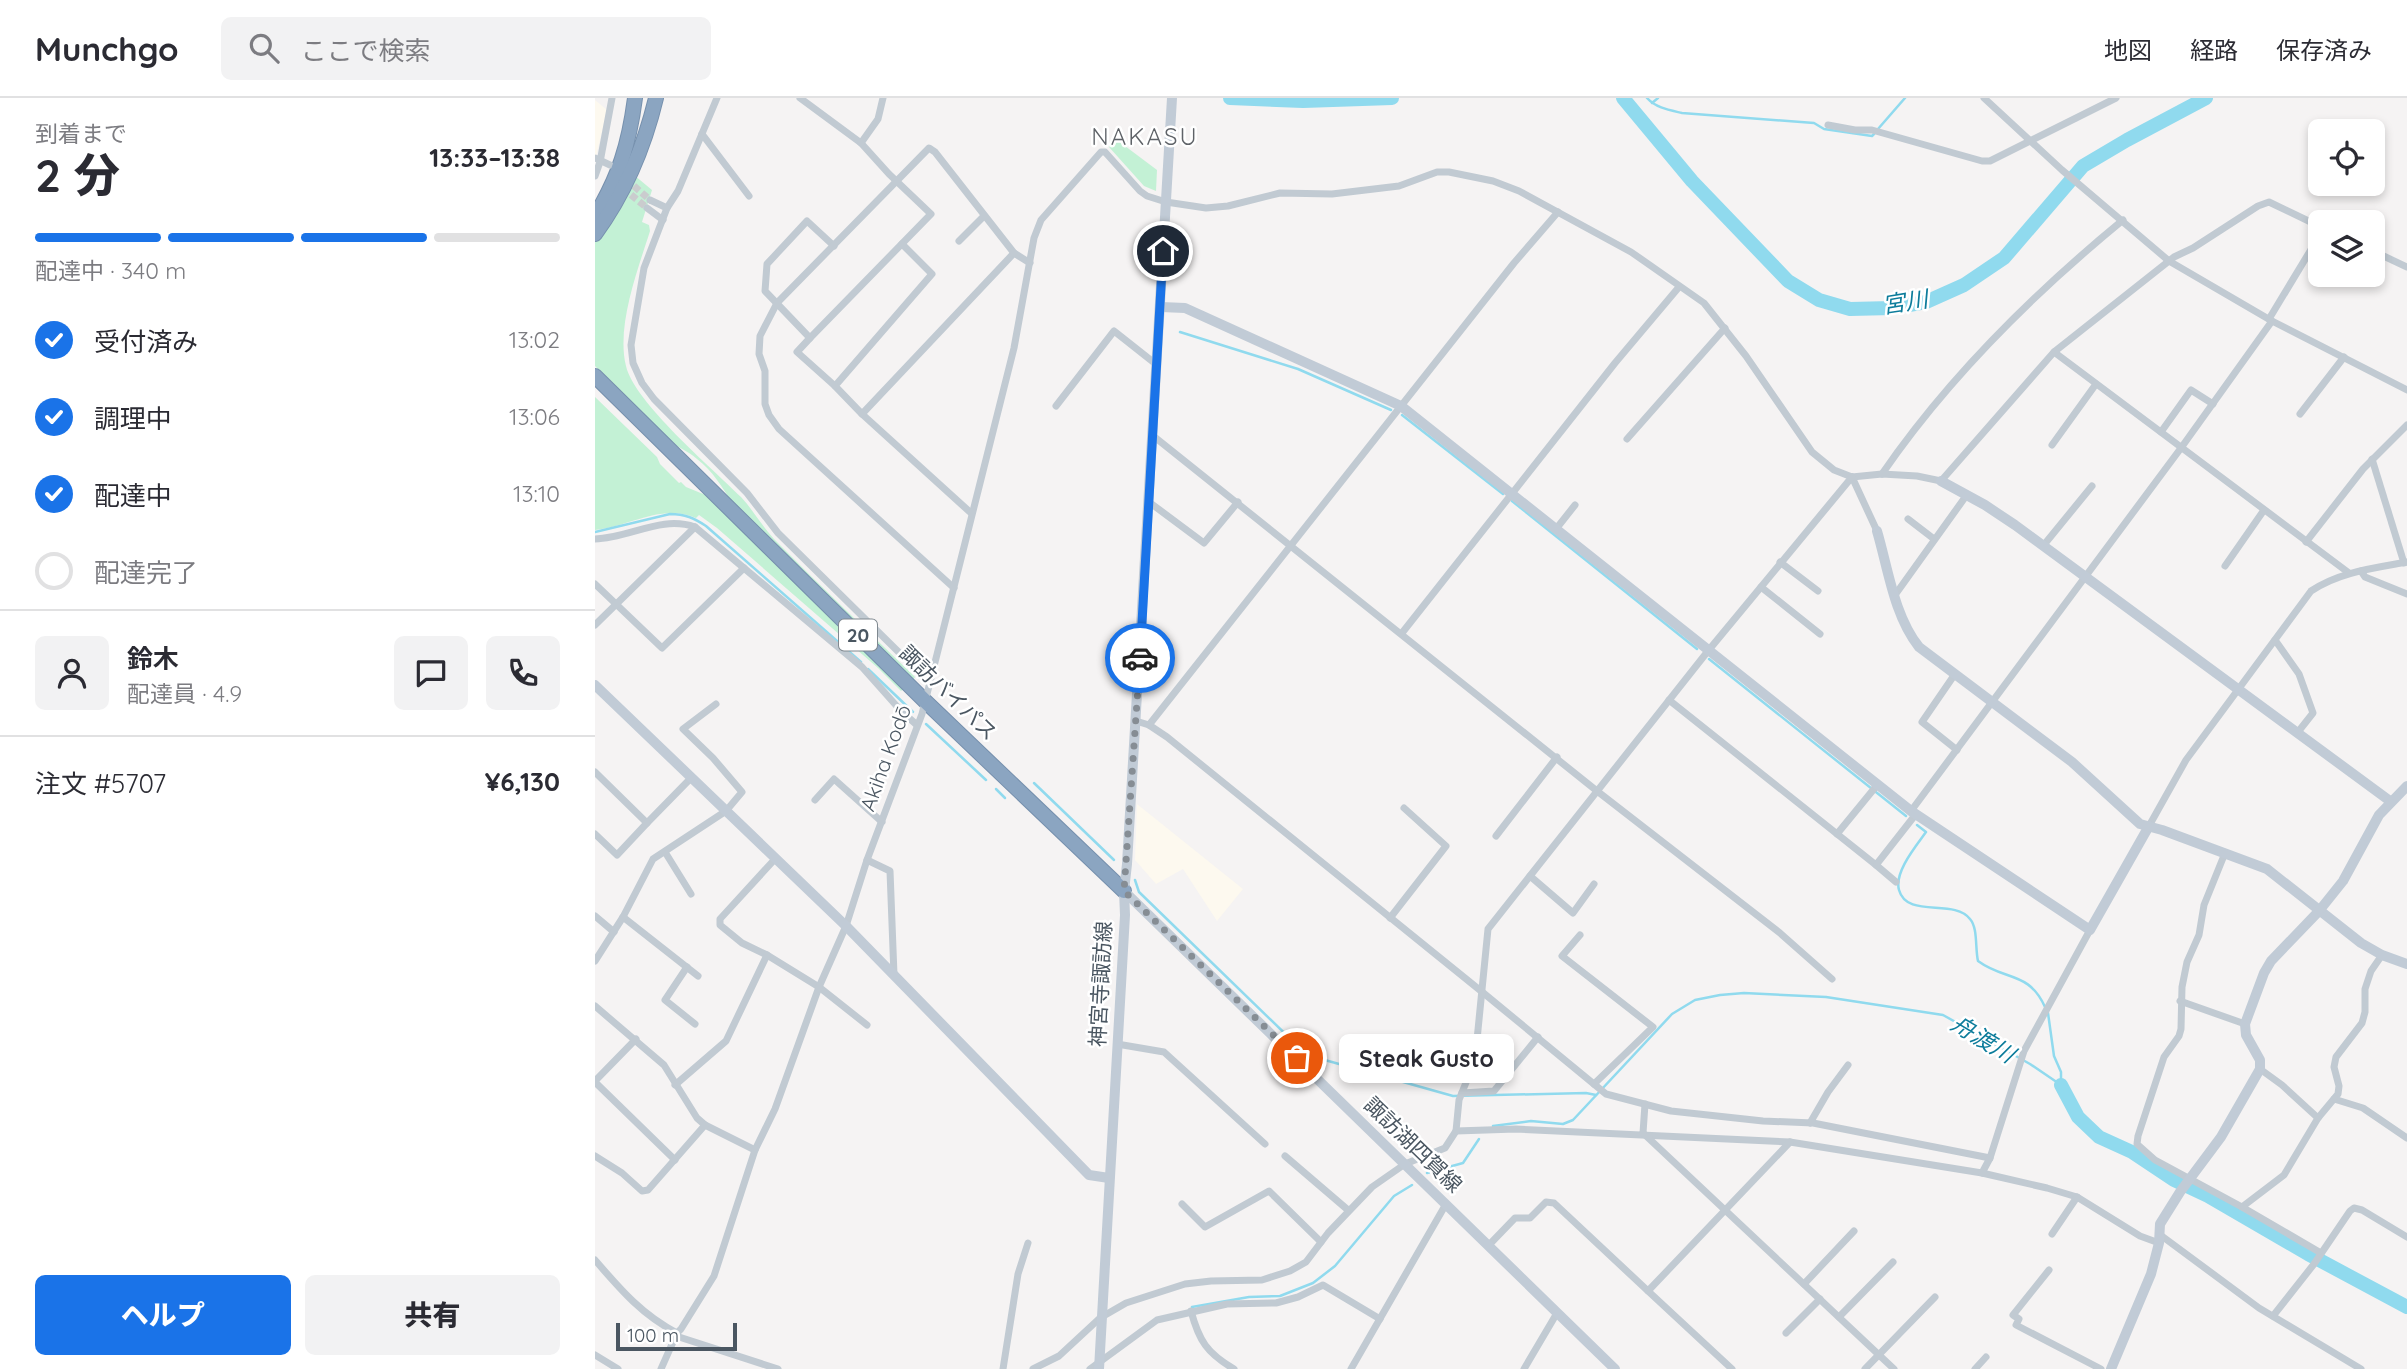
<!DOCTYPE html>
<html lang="ja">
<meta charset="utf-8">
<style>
body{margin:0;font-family:Quicksand,"Noto Sans JP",sans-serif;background:#f2f2f3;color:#2b2b33;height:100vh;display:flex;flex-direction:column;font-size:26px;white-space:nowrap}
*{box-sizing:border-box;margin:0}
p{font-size:23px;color:#7c7c81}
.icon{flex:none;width:38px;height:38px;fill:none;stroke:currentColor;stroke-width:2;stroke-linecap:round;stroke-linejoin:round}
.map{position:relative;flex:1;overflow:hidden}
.panel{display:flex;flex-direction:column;background:#fff;width:595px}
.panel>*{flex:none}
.fabs{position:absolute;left:1713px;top:21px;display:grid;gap:14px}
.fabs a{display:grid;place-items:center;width:77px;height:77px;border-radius:10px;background:#fff;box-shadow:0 4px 10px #0003;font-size:35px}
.scale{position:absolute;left:21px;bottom:18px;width:121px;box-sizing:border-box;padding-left:7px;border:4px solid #4a5661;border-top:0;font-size:19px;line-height:24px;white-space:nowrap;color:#4a5661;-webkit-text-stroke:5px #fff;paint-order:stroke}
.pin{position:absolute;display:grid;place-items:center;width:60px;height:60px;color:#fff;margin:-30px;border:4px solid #fff;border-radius:50%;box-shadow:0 2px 7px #0007}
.courier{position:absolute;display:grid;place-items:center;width:70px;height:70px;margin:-35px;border:5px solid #1a73e8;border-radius:50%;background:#fff;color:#222;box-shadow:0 2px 9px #0007}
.bubble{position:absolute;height:49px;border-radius:10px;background:#fff;box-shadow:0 4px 10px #0003;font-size:23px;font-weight:800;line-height:49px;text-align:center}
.summary em{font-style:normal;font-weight:800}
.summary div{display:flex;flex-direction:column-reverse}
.summary{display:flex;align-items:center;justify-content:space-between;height:119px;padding:0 35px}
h1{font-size:46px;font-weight:800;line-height:52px}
.bar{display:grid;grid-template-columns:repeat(4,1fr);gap:10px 7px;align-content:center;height:84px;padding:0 35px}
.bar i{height:9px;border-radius:5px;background:#e1e1e2}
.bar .selected{background:#1a73e8}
.bar p{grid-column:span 4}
.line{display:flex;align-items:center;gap:18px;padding:0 35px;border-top:2px solid #e1e1e2}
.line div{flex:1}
.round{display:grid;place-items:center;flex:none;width:74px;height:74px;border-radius:10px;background:#f2f2f3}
ol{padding:0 35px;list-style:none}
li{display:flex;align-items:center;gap:21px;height:77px}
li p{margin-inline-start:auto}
li .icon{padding:7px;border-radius:50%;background:#1a73e8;color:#fff;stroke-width:4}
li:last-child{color:#7c7c81}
li i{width:38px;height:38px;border:4px solid #e1e1e2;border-radius:50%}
.cta{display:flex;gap:14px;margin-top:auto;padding:14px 35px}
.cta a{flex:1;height:80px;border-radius:10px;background:#1a73e8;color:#fff;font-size:28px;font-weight:800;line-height:80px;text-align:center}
.cta a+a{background:#f2f2f3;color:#2b2b33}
header{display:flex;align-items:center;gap:42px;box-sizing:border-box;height:98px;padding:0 35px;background:#fff;border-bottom:2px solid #e1e1e2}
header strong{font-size:33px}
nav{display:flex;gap:38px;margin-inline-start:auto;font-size:24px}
.search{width:490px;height:63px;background:#f2f2f3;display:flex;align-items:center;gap:18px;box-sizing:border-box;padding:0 24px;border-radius:10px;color:#7c7c81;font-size:26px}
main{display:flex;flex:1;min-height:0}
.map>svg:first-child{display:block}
.commercial{fill:#fdf9ef}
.green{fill:#c3f1d5}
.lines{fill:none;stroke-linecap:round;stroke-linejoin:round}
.stream{stroke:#90daee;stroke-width:2.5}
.river{stroke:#90daee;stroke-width:14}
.street-tunnel{stroke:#caccce;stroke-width:7;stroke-dasharray:7 3.5;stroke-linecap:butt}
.highway-casing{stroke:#7690ad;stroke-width:16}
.street{stroke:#c1cad2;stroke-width:7}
.secondary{stroke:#c1cbd6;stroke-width:10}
.highway{stroke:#8ba5c1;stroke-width:14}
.done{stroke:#868d94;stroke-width:7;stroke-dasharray:0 12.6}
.route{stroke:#1a73e8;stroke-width:9}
.labels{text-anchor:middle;stroke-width:5;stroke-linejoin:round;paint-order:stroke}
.shield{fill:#fff;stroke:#808990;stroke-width:2}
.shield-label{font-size:19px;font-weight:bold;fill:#4a5661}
.street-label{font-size:21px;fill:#4a5661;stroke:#fff}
.water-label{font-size:23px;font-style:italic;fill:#0c7c9b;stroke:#fff}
.quarter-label{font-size:24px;letter-spacing:2px;fill:#5f6368;stroke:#fff}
</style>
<header>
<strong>Munchgo</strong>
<div class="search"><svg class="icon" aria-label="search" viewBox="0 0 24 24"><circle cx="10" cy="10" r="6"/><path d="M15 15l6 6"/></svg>ここで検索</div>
<nav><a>地図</a><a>経路</a><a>保存済み</a></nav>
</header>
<main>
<section class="panel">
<div class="summary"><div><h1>2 分</h1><p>到着まで</p></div><em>13:33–13:38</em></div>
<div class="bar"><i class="selected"></i><i class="selected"></i><i class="selected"></i><i></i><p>配達中 · 340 m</p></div>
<ol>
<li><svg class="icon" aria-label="check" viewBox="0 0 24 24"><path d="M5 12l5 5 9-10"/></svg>受付済み<p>13:02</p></li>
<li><svg class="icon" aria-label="check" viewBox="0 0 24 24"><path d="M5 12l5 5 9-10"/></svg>調理中<p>13:06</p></li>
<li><svg class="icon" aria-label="check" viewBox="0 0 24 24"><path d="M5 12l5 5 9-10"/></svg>配達中<p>13:10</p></li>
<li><i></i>配達完了</li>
</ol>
<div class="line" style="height:126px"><a class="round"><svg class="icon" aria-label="person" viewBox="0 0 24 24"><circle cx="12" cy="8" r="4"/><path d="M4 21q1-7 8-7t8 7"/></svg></a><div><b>鈴木</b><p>配達員 · 4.9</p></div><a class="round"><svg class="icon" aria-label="chat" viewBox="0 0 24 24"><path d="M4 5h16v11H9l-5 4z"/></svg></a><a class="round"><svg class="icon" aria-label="phone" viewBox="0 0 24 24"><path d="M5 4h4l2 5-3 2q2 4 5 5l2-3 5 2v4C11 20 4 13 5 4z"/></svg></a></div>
<div class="line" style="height:91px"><div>注文 #5707</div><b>¥6,130</b></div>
<div class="cta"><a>ヘルプ</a><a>共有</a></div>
</section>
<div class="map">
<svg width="1812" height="1271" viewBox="0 0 1812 1271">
<rect width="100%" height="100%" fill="#f5f3f3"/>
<g class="commercial">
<path d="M0,2L12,12L0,63Z"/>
<path d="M542,706L648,791L622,823L588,771L561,786L540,762Z"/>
</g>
<g class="green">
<path d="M522,42L562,72L561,93L549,88L514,49Z"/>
<path d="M39,77L57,92L47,124L54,127L55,133C43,171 21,228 31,268C39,304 117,370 146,399C158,412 167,428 179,441C225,488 273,533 320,579L318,582L138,406C127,389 118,373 102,361C92,352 79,348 69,339L0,268V142Z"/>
<path d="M0,299L62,359L65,366L84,385L86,384L91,389L113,398L309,590L306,593L283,570L122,430L104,417L101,420C67,405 34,429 0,432Z"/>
</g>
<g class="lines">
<g class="stream">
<path d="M1052,0C1061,10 1074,12 1087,15L1219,25L1229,31L1277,38L1279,36"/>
<path d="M1057,5L1063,0"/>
<path d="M1283,31L1310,0"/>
<path d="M585,234L703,271L796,312"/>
<path d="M807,317L908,396"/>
<path d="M917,403L1102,551"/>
<path d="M0,434L75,416C90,416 99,420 111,428L266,564"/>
<path d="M1114,561L1311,718"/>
<path d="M273,571L318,614"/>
<path d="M331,626L391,682"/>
<path d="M439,685L519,762"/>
<path d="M401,691L410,700"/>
<path d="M1322,727L1331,734C1321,748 1299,774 1304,792C1312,821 1359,800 1375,821C1383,830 1380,850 1383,863C1410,883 1434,873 1450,909"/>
<path d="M540,782L544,794L712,957L858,998L991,995L1001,997"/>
<path d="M1453,915L1459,958L1466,974V987"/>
<path d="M898,1028L936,1023L968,1026L978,1022L1077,916L1100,902L1125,897L1149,895L1231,899L1348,917L1435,966L1466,987"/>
<path d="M832,1075L868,1065L884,1041"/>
<path d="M597,1209L654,1199L685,1198L718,1185L740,1168L799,1098L817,1087"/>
</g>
<g class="river">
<path d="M635,0L708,3L797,0"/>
<path d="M1028,0L1097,83L1193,183L1224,202L1255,211L1297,210L1331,204L1369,187L1409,160L1488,68L1532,42L1611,0"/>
<path d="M1466,987L1483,1019L1504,1039L1537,1054L1579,1082L1613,1098L1713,1156L1812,1209"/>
</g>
<g class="street-tunnel">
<path d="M31,81L55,102"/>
<path d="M28,90L52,110"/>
</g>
<g class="highway-casing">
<g id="highway">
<path d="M0,118C24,79 34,46 40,0"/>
<path d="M0,136C30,95 49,50 61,0"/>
<path d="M0,278L330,603L529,793"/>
</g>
</g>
<g class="street">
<path d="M122,0L83,93L72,110L49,170L36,247L38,265L47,285L59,301L152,395L183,435L335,585"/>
<path d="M205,0L266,45L294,76L336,116L215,240L170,193L172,166L212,123L239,148"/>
<path d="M1389,0L1467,72L1574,163L1677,223L1812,292"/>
<path d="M1233,27L1260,32H1277L1387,63H1395L1521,0"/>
<path d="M107,36L154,98"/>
<path d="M266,45L283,21L288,0"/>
<path d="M0,60L15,67"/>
<path d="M0,78L5,64L17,0"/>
<path d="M55,102L72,110"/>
<path d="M52,110L68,122"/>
<path d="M364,143L389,118"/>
<path d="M307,146L337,176L240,288L267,316L376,415"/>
<path d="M1778,153L1812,169"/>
<path d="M1674,221L1726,135"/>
<path d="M215,240L202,254L240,288"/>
<path d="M1459,254L1754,475"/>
<path d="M461,308L519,233L562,267"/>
<path d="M267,316L419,155L435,165"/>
<path d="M1705,316L1749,259"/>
<path d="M1566,334L1596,292L1618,306"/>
<path d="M557,337L1002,693L1185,835L1237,881"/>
<path d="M1032,341L1130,230"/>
<path d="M1457,347L1501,286"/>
<path d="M1777,361L1809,465"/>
<path d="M1287,376C1353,280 1438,196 1528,122"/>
<path d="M1257,379L1282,433"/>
<path d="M554,404L609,445L643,404"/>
<path d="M1313,421L1339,441"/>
<path d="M961,431L980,407"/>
<path d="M0,441C35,440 66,417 100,429L267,569L307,614L322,627"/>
<path d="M1711,444L1768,371L1812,327"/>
<path d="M1448,448L1497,388"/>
<path d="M1185,464L1223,493"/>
<path d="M1630,468L1669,412"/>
<path d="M1766,473L1770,479L1812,496"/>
<path d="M0,486L67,550L149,470"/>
<path d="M1166,489L1225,536"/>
<path d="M359,490L184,331L174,317L170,306V273L164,256L165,238L182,205L334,50L340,54L419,155"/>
<path d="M1300,497L1371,398"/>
<path d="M0,527L100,429"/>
<path d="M807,535L1020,265L1084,189"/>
<path d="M1680,542L1704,576L1718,615L1703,634"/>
<path d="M1360,576L1327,624L1362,652"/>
<path d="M1074,602L1281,767L1321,716"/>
<path d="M541,623L554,627L572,639L886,893L1011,996L1076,1013L1168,1023L1218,1025L1395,1060"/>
<path d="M554,627L919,165L963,114"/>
<path d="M0,674L52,725L96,680"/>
<path d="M220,702L239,681L287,724"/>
<path d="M1316,713L1586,350L1677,223"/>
<path d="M1554,728L1591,662L1716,493C1744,474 1779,470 1812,464"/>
<path d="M0,736L22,757L52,725"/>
<path d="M1242,736L1283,686"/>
<path d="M901,738L962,659"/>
<path d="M70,754L96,796"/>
<path d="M1630,755L1609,807L1604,837L1592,864L1587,889L1586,931L1584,938L1569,959L1543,1038L1542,1046L1560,1062L1647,1109L1689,1077L1723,1020L1743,996L1744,988L1739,969L1741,959L1767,925L1770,914V891L1776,873L1787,857"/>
<path d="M180,761L125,821V827L147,845L172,857L224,889L272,927"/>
<path d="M272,762L295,773L299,877"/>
<path d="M1281,767L1301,784"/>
<path d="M935,778L978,815L999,786"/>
<path d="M0,818L19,834"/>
<path d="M28,819L103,878"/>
<path d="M795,820L851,748L809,710"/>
<path d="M985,837L967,858L1058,929L999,986"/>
<path d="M0,863L28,819L58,761L131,713L147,694L118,660L88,631L121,606"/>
<path d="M92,869L70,902L100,926"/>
<path d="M1585,903L1650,926"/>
<path d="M0,908L69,967L102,1020L110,1027L160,1052"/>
<path d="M522,946L569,954L670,1046"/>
<path d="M1665,971L1687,987L1723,1020"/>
<path d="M0,983L41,941"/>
<path d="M0,984L80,1062"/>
<path d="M80,987L131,943L172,857"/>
<path d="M867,995L899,993L943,939"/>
<path d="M1739,1001L1768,1010L1812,1040"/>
<path d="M1215,1025L1233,994L1253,967"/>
<path d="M861,1033L921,1031L1195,1044L1387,1075L1452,1090L1482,1099L1545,1138L1564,1145"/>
<path d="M1048,1035L1299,1271"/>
<path d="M1048,1035L1050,1006"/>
<path d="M0,1058L27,1075L47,1093L53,1092L110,1027"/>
<path d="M690,1058L753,1112"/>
<path d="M1387,1075L1395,1060L1429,953L1495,832"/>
<path d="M587,1106L610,1129L674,1093L726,1144"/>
<path d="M1647,1109L1726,1155"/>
<path d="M1457,1136L1482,1099"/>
<path d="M1564,1136L1664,1210L1766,1271"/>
<path d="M893,1148L920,1120H935L951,1104L959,1105L1053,1193"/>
<path d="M0,1162C25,1191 47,1217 82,1235"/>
<path d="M1454,1172L1418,1217L1424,1221L1421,1227L1506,1271"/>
<path d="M1209,1186L1259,1133"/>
<path d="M596,1213C604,1243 612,1255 639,1271"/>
<path d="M1678,1218L1719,1166L1755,1113L1759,1110L1767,1112L1812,1139"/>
<path d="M1244,1219L1298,1164"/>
<path d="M1191,1235L1225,1201"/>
<path d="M81,1238L183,1271"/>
<path d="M0,1257L23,1271"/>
<path d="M66,1271L82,1235L86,1231L119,1178L160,1052L180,1011L224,889L251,828L272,762L327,616L419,250L439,140L446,122L506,54H510L545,93L552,98L571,104L611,110L633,108L685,95L737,96L804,88L842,74H854L898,83L924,93L1036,154L1109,205L1151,258L1217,354L1239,372L1257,379L1287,376L1322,378L1346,383L1459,254L1579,159L1598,150L1663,108L1674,104L1726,129"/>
<path d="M408,1271L423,1176L433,1145"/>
<path d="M438,1271L464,1258L505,1220L531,1205L590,1186L616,1183L667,1182L695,1173L711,1164L733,1135L777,1089L810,1066L850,1050L861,1033L864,1002L880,962L893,831L1113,553L1257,379"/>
<path d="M495,1271L562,1222L632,1206L681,1205L703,1199L728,1187L785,1221"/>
<path d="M756,1271L851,1106"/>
<path d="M929,1271L962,1215"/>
<path d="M1137,1271L1053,1193L1195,1044"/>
<path d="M1270,1271L1340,1199"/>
<path d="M1380,1271L1391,1259"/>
</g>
<g class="secondary">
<path d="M566,209L590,210L806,308L1316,713L1495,832L1554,728"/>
<path d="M1346,383L1390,407L1420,427L1795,703"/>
<path d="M1282,433C1293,470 1299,518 1324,549L1477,664L1545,726L1567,732L1672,771L1766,845L1787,857L1812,866"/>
<path d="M0,587L251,828L494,1077L514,1080"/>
<path d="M529,793L1020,1271"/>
<path d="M504,1271L530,817L529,793L532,766L577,0"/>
<path d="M1516,1271L1556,1176L1564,1145L1565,1126L1585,1094L1626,1039L1665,971V962L1651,937L1650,926L1669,875L1676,863L1724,813L1748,783L1784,717L1812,688"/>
</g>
<use href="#highway" class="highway"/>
</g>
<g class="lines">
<path class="done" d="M545,560L529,793L702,960"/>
<path class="route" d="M545,560L568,153"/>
</g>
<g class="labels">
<rect class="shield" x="244" y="521.5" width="38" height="31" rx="5"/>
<g class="shield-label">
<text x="263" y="544">20</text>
</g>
<g class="street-label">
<text transform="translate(353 595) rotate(44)" y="7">諏訪バイパス</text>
<text transform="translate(291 660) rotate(-70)" y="7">Akiha Kodō</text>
<text transform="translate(506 886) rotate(-87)" y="7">神宮寺諏訪線</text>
<text transform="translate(818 1047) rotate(44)" y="7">諏訪湖四賀線</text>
</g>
<g class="water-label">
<text transform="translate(1310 204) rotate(-9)" y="8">宮川</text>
<text transform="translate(1388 941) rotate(31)" y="8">舟渡川</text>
</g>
<g class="quarter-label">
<text x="550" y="47">NAKASU</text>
</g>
</g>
</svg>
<div class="fabs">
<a><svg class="icon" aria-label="locate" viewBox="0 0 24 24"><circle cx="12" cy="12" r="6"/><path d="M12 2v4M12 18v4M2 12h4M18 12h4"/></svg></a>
<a><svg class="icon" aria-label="layers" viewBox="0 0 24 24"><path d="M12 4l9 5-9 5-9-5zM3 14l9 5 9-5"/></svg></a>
</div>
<div class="scale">100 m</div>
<div class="pin" style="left:702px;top:960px;background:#ea580c"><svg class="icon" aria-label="bag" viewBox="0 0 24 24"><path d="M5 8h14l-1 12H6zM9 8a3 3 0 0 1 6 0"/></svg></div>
<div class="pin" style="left:568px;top:153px;background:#1f2937"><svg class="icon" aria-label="home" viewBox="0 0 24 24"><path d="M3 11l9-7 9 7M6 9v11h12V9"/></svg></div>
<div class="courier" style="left:545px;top:560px"><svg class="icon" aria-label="car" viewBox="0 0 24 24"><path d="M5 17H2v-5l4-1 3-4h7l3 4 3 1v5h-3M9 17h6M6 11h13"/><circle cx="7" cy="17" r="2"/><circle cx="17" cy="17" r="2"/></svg></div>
<div class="bubble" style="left:744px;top:936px;width:175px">Steak Gusto</div>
</div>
</main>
